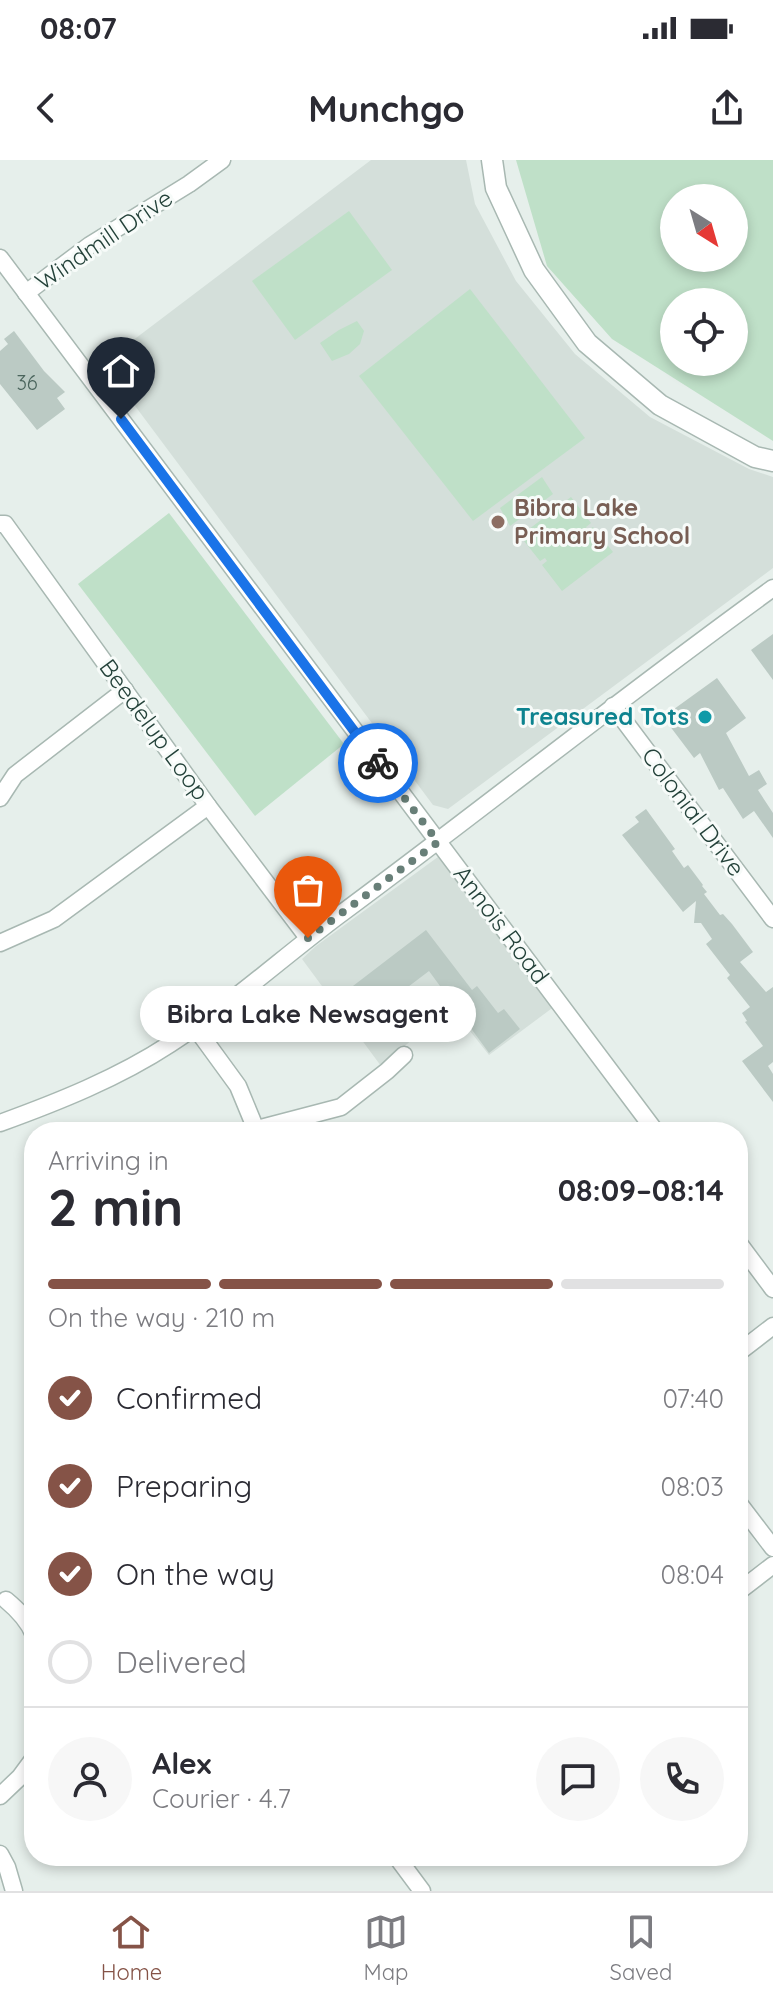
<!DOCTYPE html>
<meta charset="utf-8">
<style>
body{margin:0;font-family:Quicksand,sans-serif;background:#f7f7f7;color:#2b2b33;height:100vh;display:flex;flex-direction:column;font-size:30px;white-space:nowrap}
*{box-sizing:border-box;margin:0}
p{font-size:26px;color:#7c7c81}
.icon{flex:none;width:44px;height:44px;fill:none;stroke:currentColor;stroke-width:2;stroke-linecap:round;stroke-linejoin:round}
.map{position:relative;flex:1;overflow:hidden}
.side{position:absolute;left:24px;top:962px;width:724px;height:744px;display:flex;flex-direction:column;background:#fff;border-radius:32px;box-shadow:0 4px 12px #0003}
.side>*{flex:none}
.needle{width:52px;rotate:143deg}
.fabs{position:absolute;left:660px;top:24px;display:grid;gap:16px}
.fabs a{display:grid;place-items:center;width:88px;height:88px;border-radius:50%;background:#fff;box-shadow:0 4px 12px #0003;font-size:40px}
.pin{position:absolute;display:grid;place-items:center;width:68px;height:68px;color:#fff;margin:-82px -34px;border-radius:50% 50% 50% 0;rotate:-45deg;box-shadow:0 0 8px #0007}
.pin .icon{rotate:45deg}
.courier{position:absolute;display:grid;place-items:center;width:80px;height:80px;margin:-40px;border:6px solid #1a73e8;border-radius:50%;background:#fff;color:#222;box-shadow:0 2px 10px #0007}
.bubble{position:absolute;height:56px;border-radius:28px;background:#fff;box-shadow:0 4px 12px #0003;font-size:26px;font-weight:700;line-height:56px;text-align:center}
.summary em{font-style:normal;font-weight:700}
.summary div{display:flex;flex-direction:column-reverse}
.summary{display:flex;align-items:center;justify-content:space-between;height:136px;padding:0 24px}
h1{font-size:52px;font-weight:700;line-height:60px}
.bar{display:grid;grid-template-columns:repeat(4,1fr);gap:12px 8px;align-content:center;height:96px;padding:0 24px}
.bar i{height:10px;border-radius:6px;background:#e1e1e2}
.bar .active{background:#855347}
.bar p{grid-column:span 4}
.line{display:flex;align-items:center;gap:20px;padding:0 24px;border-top:2px solid #e1e1e2}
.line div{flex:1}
.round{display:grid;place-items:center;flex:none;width:84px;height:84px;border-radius:42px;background:#f7f7f7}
ol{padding:0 24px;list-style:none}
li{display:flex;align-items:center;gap:24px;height:88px}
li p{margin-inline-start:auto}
li .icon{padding:8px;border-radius:50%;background:#855347;color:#fff;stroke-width:4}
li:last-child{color:#7c7c81}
li i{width:44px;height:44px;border:4px solid #e1e1e2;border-radius:50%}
.status{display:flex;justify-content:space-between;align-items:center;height:56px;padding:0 40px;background:#fff;direction:ltr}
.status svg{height:22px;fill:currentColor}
header{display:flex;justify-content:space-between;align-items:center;height:104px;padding:0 24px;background:#fff;font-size:36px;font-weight:700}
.dock{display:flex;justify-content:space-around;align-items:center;height:112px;border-top:2px solid #e1e1e2;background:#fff;font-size:22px;color:#7c7c81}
.dock a{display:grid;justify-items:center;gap:4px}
.dock .active{color:#855347}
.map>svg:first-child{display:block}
.built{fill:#d4dfda}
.green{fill:#bfe0c8;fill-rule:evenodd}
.building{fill:#bbcac4}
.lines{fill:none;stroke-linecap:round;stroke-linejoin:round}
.minor-casing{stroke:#a8b8b2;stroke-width:19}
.tertiary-casing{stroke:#a8b8b2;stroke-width:23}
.minor{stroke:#fff;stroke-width:16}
.tertiary{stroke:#fff;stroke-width:20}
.done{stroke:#687f78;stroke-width:8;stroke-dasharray:0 14.4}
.route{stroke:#1a73e8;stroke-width:10}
.education-dot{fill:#8d6e63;stroke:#f7fbf9;stroke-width:3}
.culture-dot{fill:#0f9aa8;stroke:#f7fbf9;stroke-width:3}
.labels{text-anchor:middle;stroke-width:6;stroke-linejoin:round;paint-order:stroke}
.number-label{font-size:20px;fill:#4a645c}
.street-label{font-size:24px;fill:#24423a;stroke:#f7fbf9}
.education-label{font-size:24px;font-weight:bold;fill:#785e54;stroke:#f7fbf9;text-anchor:start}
.culture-label{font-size:24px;font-weight:bold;fill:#0d838f;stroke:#f7fbf9;text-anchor:end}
</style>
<div class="status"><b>08:07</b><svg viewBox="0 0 49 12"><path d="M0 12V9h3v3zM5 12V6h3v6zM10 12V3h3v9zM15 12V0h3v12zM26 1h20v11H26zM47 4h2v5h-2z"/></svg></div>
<header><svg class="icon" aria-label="back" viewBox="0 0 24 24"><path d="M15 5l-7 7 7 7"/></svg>Munchgo<svg class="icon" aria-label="share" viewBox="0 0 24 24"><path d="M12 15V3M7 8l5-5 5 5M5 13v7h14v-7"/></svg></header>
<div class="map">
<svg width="773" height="1731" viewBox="0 0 773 1731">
<rect width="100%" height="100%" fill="#e6efeb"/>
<g class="built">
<path d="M371,0H466L475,44L516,121L575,194L650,257L749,309L773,317V408L448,649L433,645L103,203Z"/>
<path d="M442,694L555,846L489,895L451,847L381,906L302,799L316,786Z"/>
</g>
<g class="green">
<path d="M516,0H773V281L612,179L547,106ZM674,38H734V98H674ZM674,142H734V202H674Z"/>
<path d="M349,51L392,110L295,180L252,121Z"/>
<path d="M470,129L585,278L473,361L359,216Z"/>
<path d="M357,161L364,171L360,184L349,194L332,201L320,183L339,170Z"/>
<path d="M542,317L553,334L510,366L500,348Z"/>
<path d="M571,337L591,363L586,367L588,370L593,367L613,392L562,431L542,405L547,401L545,398L540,401L520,376Z"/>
<path d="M169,353L344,584L255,656L78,424Z"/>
</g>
<g class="building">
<path d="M14,171L44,211L65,232L57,238L65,249L37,270L0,224V191L8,184L4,179Z"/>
<path d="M773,474V520L751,490Z"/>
<path d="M717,518L746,558L726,573L749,616L759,610L767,624L758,630L773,653V678L754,651L743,659L723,628L719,630L700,593L694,598L663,557Z"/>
<path d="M646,649L675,689L672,691L684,708L688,705L703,725L702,726L707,732L704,734L720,755L723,754L732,764L753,792L740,802L766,832L773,827V902L768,906L773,914V942L742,901L763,886L745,862L747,861L742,853L750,847L727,818L730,815L706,784L712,779L701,763H694L696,741L683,752L622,675L639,662L635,657Z"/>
<path d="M426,770L472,830L477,826L498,853L504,849L520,869L489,893L429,811L400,833L412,848L367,881L336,839Z"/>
</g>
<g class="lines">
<g class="minor-casing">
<g id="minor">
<path d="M0,98L656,972"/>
<path d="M26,133L90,85L189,24L222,0"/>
<path d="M0,364H5L208,646L308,778"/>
<path d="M613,546L773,759"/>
<path d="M0,638L15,615L125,530"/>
<path d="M0,783L54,759L208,646"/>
<path d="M195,867L238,926L257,972"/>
<path d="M0,963C58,942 118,918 170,884C229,846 282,798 338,756C484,648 626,534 773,428"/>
<path d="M257,969L341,947L387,911L404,895"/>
<path d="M738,1082L773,1129"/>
<path d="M738,1193L773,1166"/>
<path d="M738,1342L773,1388"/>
<path d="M738,1432L773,1405"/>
<path d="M6,1440C18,1450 28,1460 34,1475"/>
<path d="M0,1636L20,1617L34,1598"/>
<path d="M0,1694L7,1707L14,1731"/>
<path d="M396,1696L422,1731"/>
</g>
</g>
<g class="tertiary-casing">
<path id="tertiary" d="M492,0L496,28L534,110L587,183L660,245L755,297L773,301"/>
</g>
<use href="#minor" class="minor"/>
<use href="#tertiary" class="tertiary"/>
</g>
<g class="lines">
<path class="done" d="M308,778L438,682L378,603"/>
<path class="route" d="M121,259L378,603"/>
</g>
<circle class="education-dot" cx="498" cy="362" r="8"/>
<circle class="culture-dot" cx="705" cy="557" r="8"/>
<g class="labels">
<g class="number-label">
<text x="27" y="230">36</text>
</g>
<g class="street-label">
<text transform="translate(104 80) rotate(-34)" y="8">Windmill Drive</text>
<text transform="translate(154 570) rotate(54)" y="8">Beedelup Loop</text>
<text transform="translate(693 652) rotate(53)" y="8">Colonial Drive</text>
<text transform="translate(501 765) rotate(53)" y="8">Annois Road</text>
</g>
<g class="education-label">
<text x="514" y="356">Bibra Lake<tspan x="514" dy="28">Primary School</tspan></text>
</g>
<g class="culture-label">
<text x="689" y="565">Treasured Tots</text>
</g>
</g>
</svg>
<div class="fabs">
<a><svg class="needle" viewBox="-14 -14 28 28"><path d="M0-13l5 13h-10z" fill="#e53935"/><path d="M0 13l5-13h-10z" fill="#7c7c81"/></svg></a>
<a><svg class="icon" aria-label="locate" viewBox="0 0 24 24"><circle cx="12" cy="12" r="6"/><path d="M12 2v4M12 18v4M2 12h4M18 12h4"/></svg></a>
</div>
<div class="pin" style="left:308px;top:778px;background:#ea580c"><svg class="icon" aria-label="bag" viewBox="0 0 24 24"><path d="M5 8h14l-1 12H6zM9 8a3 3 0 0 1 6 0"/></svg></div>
<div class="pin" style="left:121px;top:259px;background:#1f2937"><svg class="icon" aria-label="home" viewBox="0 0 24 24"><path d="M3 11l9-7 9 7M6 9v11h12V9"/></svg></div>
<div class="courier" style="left:378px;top:603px"><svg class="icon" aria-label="bike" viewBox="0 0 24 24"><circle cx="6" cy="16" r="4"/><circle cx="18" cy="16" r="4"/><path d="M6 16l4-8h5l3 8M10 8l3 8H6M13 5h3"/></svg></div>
<div class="bubble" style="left:140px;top:826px;width:336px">Bibra Lake Newsagent</div>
<section class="side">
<div class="summary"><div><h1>2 min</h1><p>Arriving in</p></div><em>08:09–08:14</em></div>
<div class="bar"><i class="active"></i><i class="active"></i><i class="active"></i><i></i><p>On the way · 210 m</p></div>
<ol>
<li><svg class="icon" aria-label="check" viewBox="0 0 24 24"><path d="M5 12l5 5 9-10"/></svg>Confirmed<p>07:40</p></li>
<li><svg class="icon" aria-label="check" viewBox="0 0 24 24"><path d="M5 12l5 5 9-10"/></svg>Preparing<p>08:03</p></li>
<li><svg class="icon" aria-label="check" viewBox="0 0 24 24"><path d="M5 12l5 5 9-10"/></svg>On the way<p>08:04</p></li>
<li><i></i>Delivered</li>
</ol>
<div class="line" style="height:144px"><a class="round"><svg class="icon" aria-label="person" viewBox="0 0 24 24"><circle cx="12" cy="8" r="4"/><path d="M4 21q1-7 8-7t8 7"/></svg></a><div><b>Alex</b><p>Courier · 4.7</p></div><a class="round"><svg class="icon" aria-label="chat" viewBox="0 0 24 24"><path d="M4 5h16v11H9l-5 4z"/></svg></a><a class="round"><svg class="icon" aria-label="phone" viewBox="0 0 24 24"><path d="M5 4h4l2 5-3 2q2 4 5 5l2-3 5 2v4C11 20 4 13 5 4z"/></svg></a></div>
</section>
</div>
<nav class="dock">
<a class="active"><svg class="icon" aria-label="home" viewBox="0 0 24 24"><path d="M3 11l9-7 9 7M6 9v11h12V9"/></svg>Home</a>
<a><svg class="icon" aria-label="map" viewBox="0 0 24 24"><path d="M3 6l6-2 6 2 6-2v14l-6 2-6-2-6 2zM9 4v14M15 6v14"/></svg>Map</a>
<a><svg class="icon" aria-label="saved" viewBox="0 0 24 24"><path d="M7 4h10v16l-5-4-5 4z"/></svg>Saved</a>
</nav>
